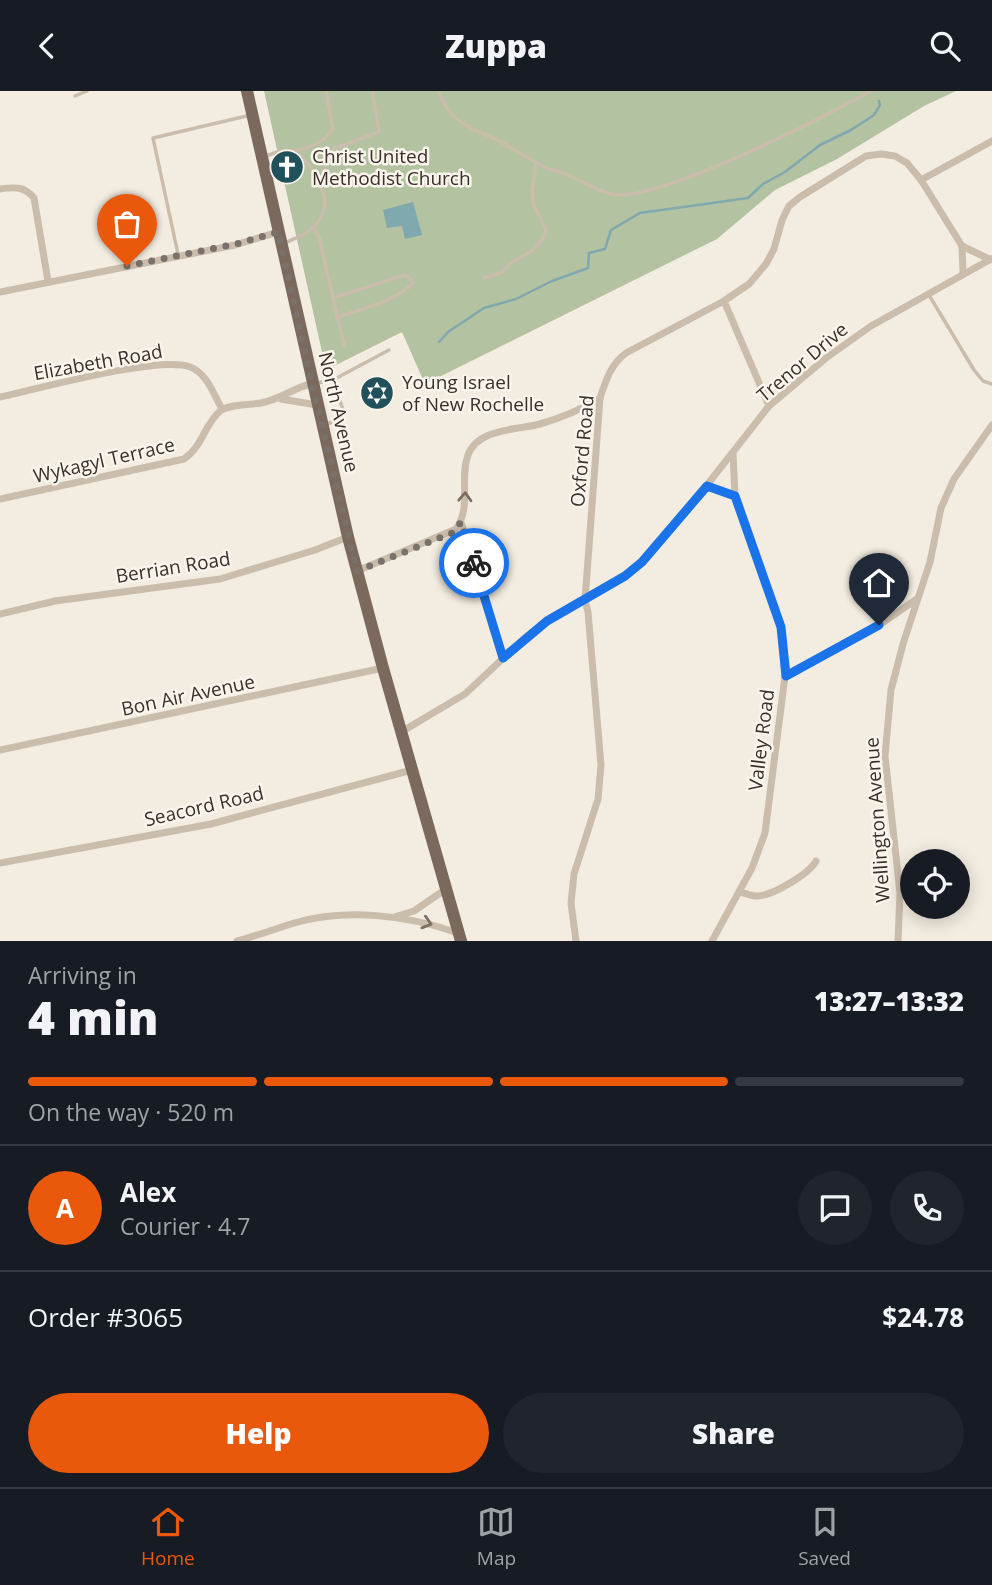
<!DOCTYPE html>
<meta charset="utf-8">
<style>
body{margin:0;font-family:"Open Sans",sans-serif;background:#20242c;color:#f1f3f6;height:100vh;display:flex;flex-direction:column;font-size:26px;white-space:nowrap}
*{box-sizing:border-box;margin:0}
p{font-size:23px;color:#9ea1a6}
.icon{flex:none;width:38px;height:38px;fill:none;stroke:currentColor;stroke-width:2;stroke-linecap:round;stroke-linejoin:round}
.map{position:relative;height:850px;overflow:hidden}
.sheet{display:flex;flex-direction:column;background:#171b24;flex:1}
.sheet>*{flex:none}
.tools{position:absolute;left:900px;top:758px;display:grid;gap:14px}
.tools a{display:grid;place-items:center;width:70px;height:70px;border-radius:50%;background:#171b24;box-shadow:0 4px 18px #0003;font-size:35px}
.pin{position:absolute;display:grid;place-items:center;width:60px;height:60px;color:#fff;margin:-72px -30px;border-radius:50% 50% 50% 0;rotate:-45deg;box-shadow:0 0 7px #0007}
.pin .icon{rotate:45deg}
.courier{position:absolute;display:grid;place-items:center;width:70px;height:70px;margin:-35px;border:5px solid #1a73e8;border-radius:50%;background:#fff;color:#222;box-shadow:0 2px 9px #0007}
.overview em{font-style:normal;font-weight:800}
.overview div{display:flex;flex-direction:column-reverse}
.overview{display:flex;align-items:center;justify-content:space-between;height:119px;padding:0 28px}
h1{font-size:46px;font-weight:800;line-height:52px}
.bar{display:grid;grid-template-columns:repeat(4,1fr);gap:10px 7px;align-content:center;height:84px;padding:0 28px}
.bar i{height:9px;border-radius:5px;background:#363941}
.bar .active{background:#ea580c}
.bar p{grid-column:span 4}
.line{display:flex;align-items:center;gap:18px;padding:0 28px;border-top:2px solid #363941}
.line div{flex:1}
.round{display:grid;place-items:center;flex:none;width:74px;height:74px;border-radius:37px;background:#20242c}
.action{display:flex;gap:14px;margin-top:auto;padding:14px 28px}
.action a{flex:1;height:80px;border-radius:42px;background:#ea580c;color:#fff;font-size:28px;font-weight:800;line-height:80px;text-align:center}
.action a+a{background:#20242c;color:#f1f3f6}
header{display:flex;justify-content:space-between;align-items:center;height:91px;padding:0 28px;background:#171b24;font-size:32px;font-weight:800}
.tabs{display:flex;justify-content:space-around;align-items:center;height:98px;border-top:2px solid #363941;background:#171b24;font-size:19px;color:#9ea1a6}
.tabs a{display:grid;justify-items:center;gap:4px}
.tabs .active{color:#ea580c}
.map>svg:first-child{display:block}
.green{fill:#b3c2a0}
.water{fill:#7fa9af}
.lines{fill:none;stroke-linecap:round;stroke-linejoin:round}
.stream{stroke:#7fa9af;stroke-width:2.5}
.lane{stroke:#cbbdac;stroke-width:3.5}
.street{stroke:#cbbdac;stroke-width:7}
.primary{stroke:#7a695c;stroke-width:12}
.oneway{stroke:#7b6f64}
.done{stroke:#7a726a;stroke-width:7;stroke-dasharray:0 12.6}
.route{stroke:#1a73e8;stroke-width:9}
.labels{text-anchor:middle;stroke-width:5;stroke-linejoin:round;paint-order:stroke}
.poi-label{font-size:19px;fill:#39302a;stroke:#faf5ec;text-anchor:start}
.street-label{font-size:19px;fill:#39302a;stroke:#faf5ec}
</style>
<header><svg class="icon" aria-label="back" viewBox="0 0 24 24"><path d="M15 5l-7 7 7 7"/></svg>Zuppa<svg class="icon" aria-label="search" viewBox="0 0 24 24"><circle cx="10" cy="10" r="6"/><path d="M15 15l6 6"/></svg></header>
<div class="map">
<svg width="992" height="850" viewBox="0 0 992 850">
<rect width="100%" height="100%" fill="#f3ece0"/>
<path class="green" d="M264,0H956L924,15L837,68L775,99L717,148L425,293L402,241L326,279Z"/>
<path class="water" d="M413,111L422,144L405,148L402,135L387,137L383,119Z"/>
<g class="lines">
<path class="stream" d="M439,251L448,241L484,217L516,208L552,190L588,177L589,162L605,158L611,139L640,122L748,107L763,93L785,81L820,54L851,39L874,24L880,14L879,10"/>
<g class="lane">
<path d="M438,0C454,38 473,35 506,54C520,61 533,71 547,77C554,80 561,81 567,84C582,90 596,99 611,103C654,114 828,24 871,0"/>
<path d="M75,5L87,0"/>
<path d="M295,60C311,56 324,52 333,38L326,0"/>
<path d="M266,65L280,60H295C316,78 339,112 313,137C305,144 293,148 283,153"/>
<path d="M322,92L323,79L335,57L379,41L372,0"/>
<path d="M313,136L319,146L344,254"/>
<path d="M178,163L153,47L251,24"/>
<path d="M484,187L501,182L512,171L532,160L544,146L546,139L533,112L532,100L536,72"/>
<path d="M929,204L974,279L983,290L992,293"/>
<path d="M333,207L405,184L410,187L413,192C398,209 359,219 337,226"/>
<path d="M317,292L333,289L389,259"/>
<path d="M324,334L338,329L344,322L333,289"/>
</g>
<g class="street">
<path d="M921,89L992,50"/>
<path d="M0,98C15,96 24,95 34,107L48,190"/>
<path d="M962,155L963,182"/>
<path d="M0,201L235,154L278,141"/>
<path d="M724,210L769,315"/>
<path d="M0,306C38,298 160,264 190,276C207,282 214,304 222,318"/>
<path d="M281,308L317,314"/>
<path d="M707,395L735,405"/>
<path d="M0,408L184,368C202,356 204,335 219,321C227,313 250,314 261,312C281,308 293,297 311,293"/>
<path d="M461,431L503,567"/>
<path d="M357,480L456,438C472,416 459,388 468,364C478,337 518,339 540,333C561,327 582,318 600,307"/>
<path d="M0,523L55,510L220,488L315,459L348,446"/>
<path d="M785,585L879,534L917,508"/>
<path d="M401,641L465,603L527,545L547,530L625,485L643,471L685,422L769,315L826,267L871,235L991,168"/>
<path d="M0,659L383,577"/>
<path d="M0,772L211,733L412,679"/>
<path d="M739,801C745,802 751,805 757,805C772,805 809,783 816,770"/>
<path d="M394,826L414,820L446,798"/>
<path d="M237,850C256,845 275,838 294,832C347,817 407,824 458,842"/>
<path d="M576,850L571,812L574,783L598,708L601,674L588,521L585,509L600,307C606,289 611,273 626,262L724,210L749,193L766,173L774,158L782,129L789,115L800,106L866,65L881,63L895,65L907,72L921,89L962,155L989,168"/>
<path d="M712,850L752,777L765,742L785,585L781,536L735,405L733,362"/>
<path d="M898,850L900,802L885,665L891,599L903,553L930,471L941,417L954,388L992,334"/>
</g>
<path class="primary" d="M247,0L348,446L383,577L461,850"/>
</g>
<defs><path id="oneway-chevron" d="M-2-3.5L2.5 0L-2 3.5" fill="none" stroke-width="1.6" stroke-linecap="round" stroke-linejoin="round" transform="scale(1.75)"/></defs>
<g class="oneway">
<use href="#oneway-chevron" transform="translate(465 406) rotate(-87)"/>
<use href="#oneway-chevron" transform="translate(427 832) rotate(17)"/>
</g>
<g class="lines">
<path class="done" d="M127,175L236,153L278,141L312,293L357,480L452,442L461,431L474,472"/>
<path class="route" d="M474,472L503,567L547,530L625,485L642,471L707,395L735,405L781,536L786,585L879,534"/>
</g>
<defs>
<g id="church-disc" transform="scale(1.75)"><circle r="9.5" fill="#21515a" stroke="#faf5ec"/><path d="M-1.2-6h2.4v3.5h3.3v2.4h-3.3V6h-2.4V-.1h-3.3v-2.4h3.3Z" fill="#fff"/></g>
<g id="synagogue-disc" transform="scale(1.75)"><circle r="9.5" fill="#21515a" stroke="#faf5ec"/><path d="M0-6.5L5.6 3.2H-5.6ZM0 6.5L5.6-3.2H-5.6Z" fill="#fff"/></g>
</defs>
<g fill-rule="evenodd">
<use href="#church-disc" x="287" y="76"/>
<use href="#synagogue-disc" x="377" y="302"/>
</g>
<g class="labels">
<g class="poi-label">
<text x="312" y="72">Christ United<tspan x="312" dy="22">Methodist Church</tspan></text>
<text x="402" y="298">Young Israel<tspan x="402" dy="22">of New Rochelle</tspan></text>
</g>
<g class="street-label">
<text transform="translate(98 271) rotate(-10)" y="7">Elizabeth Road</text>
<text transform="translate(802 271) rotate(-40)" y="7">Trenor Drive</text>
<text transform="translate(339 321) rotate(77)" y="7">North Avenue</text>
<text transform="translate(582 360) rotate(-85)" y="7">Oxford Road</text>
<text transform="translate(104 369) rotate(-13)" y="7">Wykagyl Terrace</text>
<text transform="translate(173 476) rotate(-9)" y="7">Berrian Road</text>
<text transform="translate(188 604) rotate(-12)" y="7">Bon Air Avenue</text>
<text transform="translate(761 649) rotate(-83)" y="7">Valley Road</text>
<text transform="translate(204 715) rotate(-13)" y="7">Seacord Road</text>
<text transform="translate(877 729) rotate(-94)" y="7">Wellington Avenue</text>
</g>
</g>
</svg>
<div class="tools">
<a><svg class="icon" aria-label="locate" viewBox="0 0 24 24"><circle cx="12" cy="12" r="6"/><path d="M12 2v4M12 18v4M2 12h4M18 12h4"/></svg></a>
</div>
<div class="pin" style="left:127px;top:175px;background:#ea580c"><svg class="icon" aria-label="bag" viewBox="0 0 24 24"><path d="M5 8h14l-1 12H6zM9 8a3 3 0 0 1 6 0"/></svg></div>
<div class="pin" style="left:879px;top:534px;background:#1f2937"><svg class="icon" aria-label="home" viewBox="0 0 24 24"><path d="M3 11l9-7 9 7M6 9v11h12V9"/></svg></div>
<div class="courier" style="left:474px;top:472px"><svg class="icon" aria-label="bike" viewBox="0 0 24 24"><circle cx="6" cy="16" r="4"/><circle cx="18" cy="16" r="4"/><path d="M6 16l4-8h5l3 8M10 8l3 8H6M13 5h3"/></svg></div>
</div>
<section class="sheet">
<div class="overview"><div><h1>4 min</h1><p>Arriving in</p></div><em>13:27–13:32</em></div>
<div class="bar"><i class="active"></i><i class="active"></i><i class="active"></i><i></i><p>On the way · 520 m</p></div>
<div class="line" style="height:126px"><b class="round" style="background:#ea580c;color:#fff">A</b><div><b>Alex</b><p>Courier · 4.7</p></div><a class="round"><svg class="icon" aria-label="chat" viewBox="0 0 24 24"><path d="M4 5h16v11H9l-5 4z"/></svg></a><a class="round"><svg class="icon" aria-label="phone" viewBox="0 0 24 24"><path d="M5 4h4l2 5-3 2q2 4 5 5l2-3 5 2v4C11 20 4 13 5 4z"/></svg></a></div>
<div class="line" style="height:91px"><div>Order #3065</div><b>$24.78</b></div>
<div class="action"><a>Help</a><a>Share</a></div>
</section>
<nav class="tabs">
<a class="active"><svg class="icon" aria-label="home" viewBox="0 0 24 24"><path d="M3 11l9-7 9 7M6 9v11h12V9"/></svg>Home</a>
<a><svg class="icon" aria-label="map" viewBox="0 0 24 24"><path d="M3 6l6-2 6 2 6-2v14l-6 2-6-2-6 2zM9 4v14M15 6v14"/></svg>Map</a>
<a><svg class="icon" aria-label="saved" viewBox="0 0 24 24"><path d="M7 4h10v16l-5-4-5 4z"/></svg>Saved</a>
</nav>
